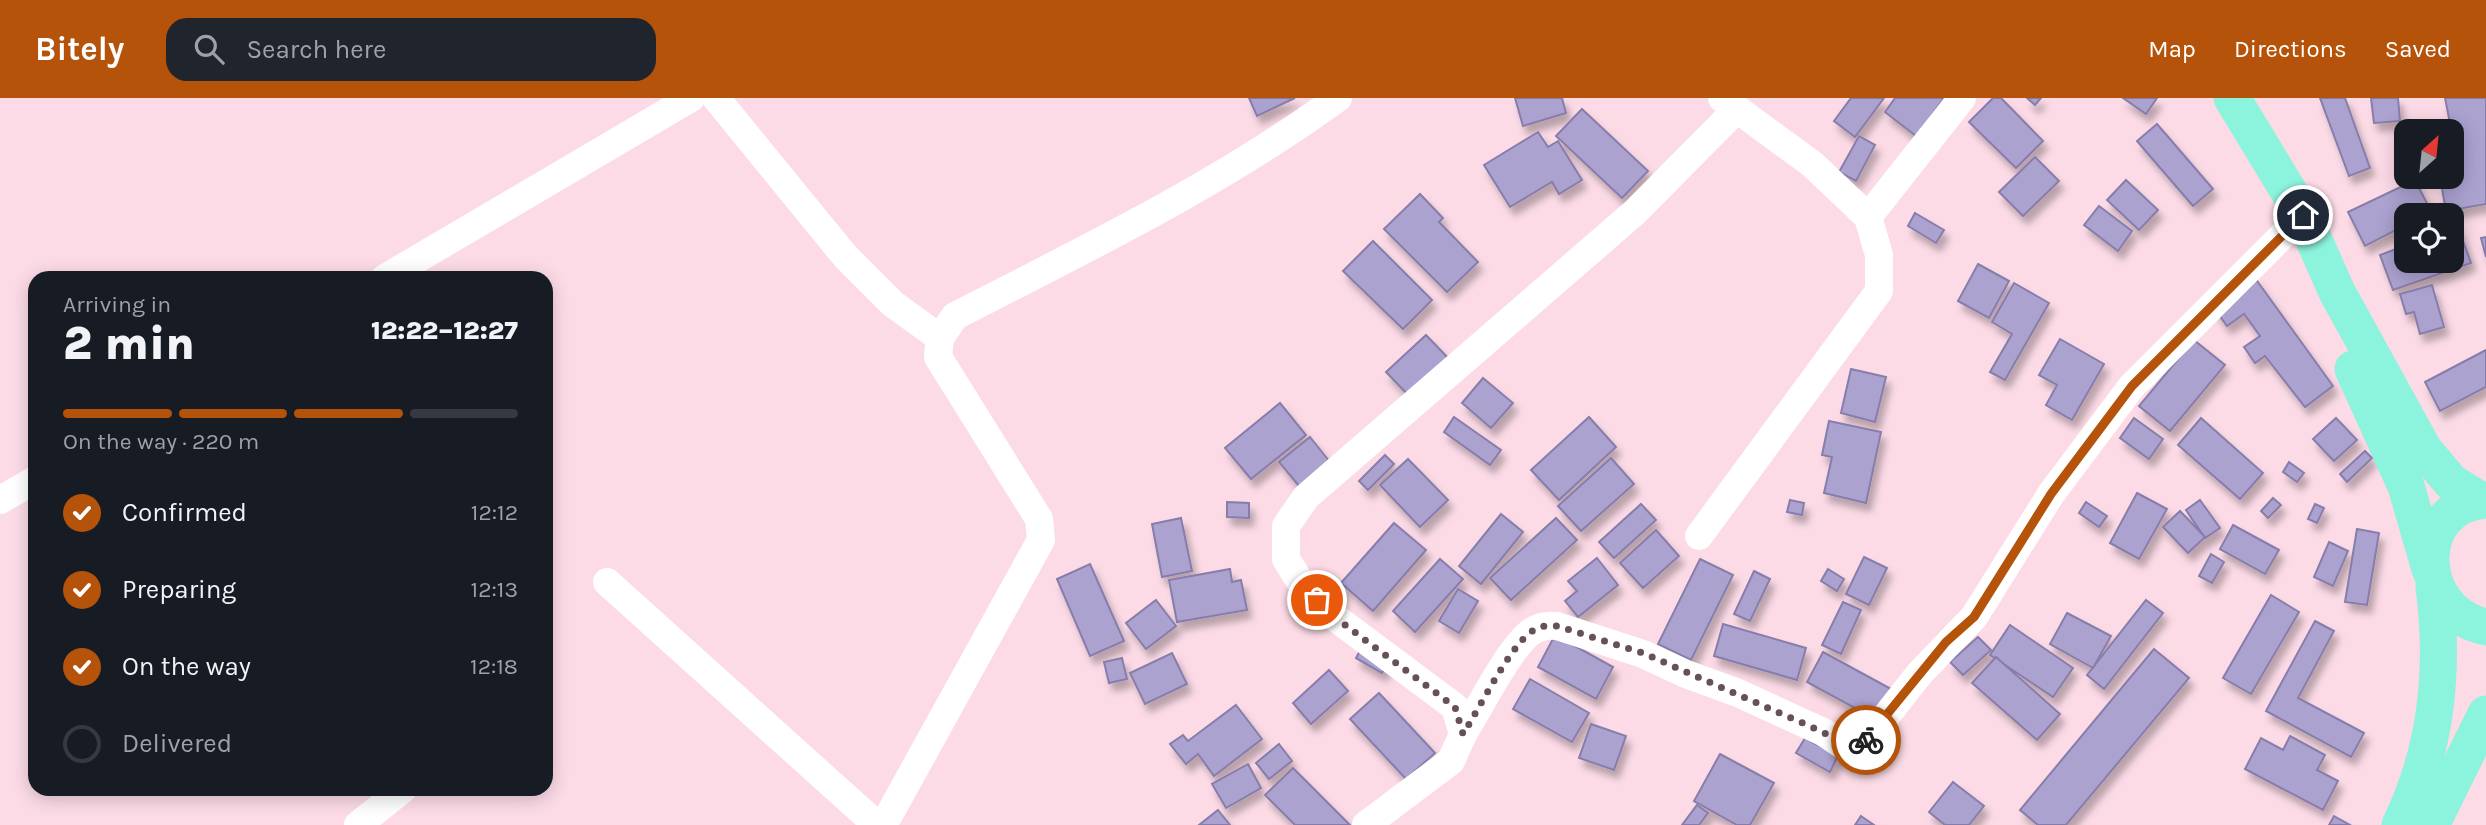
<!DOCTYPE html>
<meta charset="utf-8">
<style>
body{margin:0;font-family:Karla,sans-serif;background:#20242c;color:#f1f3f6;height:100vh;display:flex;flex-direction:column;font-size:26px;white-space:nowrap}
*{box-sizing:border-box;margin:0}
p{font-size:23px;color:#9ea1a6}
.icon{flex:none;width:38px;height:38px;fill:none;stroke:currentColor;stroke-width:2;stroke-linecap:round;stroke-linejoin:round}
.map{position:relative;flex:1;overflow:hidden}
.panel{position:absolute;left:28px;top:173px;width:525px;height:525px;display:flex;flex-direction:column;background:#171b24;border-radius:21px;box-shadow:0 4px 18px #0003}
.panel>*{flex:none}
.needle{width:46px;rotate:27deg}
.tools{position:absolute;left:2394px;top:21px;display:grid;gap:14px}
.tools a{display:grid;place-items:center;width:70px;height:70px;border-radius:14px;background:#171b24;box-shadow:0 4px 18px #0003;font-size:35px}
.pin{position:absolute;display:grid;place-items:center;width:60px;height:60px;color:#fff;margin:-30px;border:4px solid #fff;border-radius:50%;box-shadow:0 2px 7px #0007}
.courier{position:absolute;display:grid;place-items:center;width:70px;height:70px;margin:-35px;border:5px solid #b45309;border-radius:50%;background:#fff;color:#222;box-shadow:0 2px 9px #0007}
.head em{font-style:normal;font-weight:800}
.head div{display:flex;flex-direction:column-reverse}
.head{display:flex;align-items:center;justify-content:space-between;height:119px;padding:0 35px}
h1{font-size:46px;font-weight:800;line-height:52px}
.bar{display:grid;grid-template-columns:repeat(4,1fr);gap:10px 7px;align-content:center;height:84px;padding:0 35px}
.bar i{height:9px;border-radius:5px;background:#363941}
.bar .active{background:#b45309}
.bar p{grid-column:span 4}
ol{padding:0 35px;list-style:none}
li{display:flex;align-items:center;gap:21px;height:77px}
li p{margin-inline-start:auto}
li .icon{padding:7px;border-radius:50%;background:#b45309;color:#fff;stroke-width:4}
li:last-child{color:#9ea1a6}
li i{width:38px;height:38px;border:4px solid #363941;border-radius:50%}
header{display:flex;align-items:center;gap:42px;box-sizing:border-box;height:98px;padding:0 35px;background:#b45309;color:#fff}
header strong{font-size:33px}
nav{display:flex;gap:38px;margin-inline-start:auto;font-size:24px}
.search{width:490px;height:63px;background:#20242c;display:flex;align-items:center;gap:18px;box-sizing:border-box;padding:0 24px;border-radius:21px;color:#9ea1a6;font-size:26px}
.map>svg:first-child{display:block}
.building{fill:#aba2d0;stroke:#877daa;stroke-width:2;filter:url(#shadow)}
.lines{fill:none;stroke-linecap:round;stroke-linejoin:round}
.minor{stroke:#fff;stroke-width:28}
.major{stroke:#8cf3dc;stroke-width:37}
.done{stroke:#675159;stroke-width:7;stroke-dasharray:0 12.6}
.route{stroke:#b45309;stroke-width:9}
</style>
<header>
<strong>Bitely</strong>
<div class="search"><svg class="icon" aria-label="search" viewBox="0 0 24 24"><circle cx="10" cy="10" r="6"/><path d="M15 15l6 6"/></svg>Search here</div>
<nav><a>Map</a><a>Directions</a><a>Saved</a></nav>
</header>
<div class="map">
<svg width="2486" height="727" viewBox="0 0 2486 727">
<defs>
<filter id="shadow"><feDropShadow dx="4.5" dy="8" stdDeviation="3.5" flood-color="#0004"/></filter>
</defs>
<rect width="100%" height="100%" fill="#fcdbe7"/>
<g class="building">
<path d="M1249,0H1295L1257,18Z"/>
<path d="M1515,0H1562L1566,15L1523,28Z"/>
<path d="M1851,0H1884L1855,39L1834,23Z"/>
<path d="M1895,0H1944L1916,38L1885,14Z"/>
<path d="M1993,0H2001L2043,43L2016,70L1969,24Z"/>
<path d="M2027,0H2041L2035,7Z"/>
<path d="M2123,0H2157L2146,16Z"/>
<path d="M2320,0H2345L2370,70L2349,78Z"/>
<path d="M2371,0H2398L2400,23L2374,25Z"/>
<path d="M2445,0H2486V106L2446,113L2441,85L2461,81Z"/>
<path d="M1582,11L1648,73L1622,100L1556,38Z"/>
<path d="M2157,26L2213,91L2193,108L2137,43Z"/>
<path d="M1538,34L1548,49L1558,43L1582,82L1559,96L1552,84L1510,109L1484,67Z"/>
<path d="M1859,38L1875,47L1856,83L1839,74Z"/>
<path d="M2035,59L2059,83L2023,118L1999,94Z"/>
<path d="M2126,82L2158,112L2139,132L2107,102Z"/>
<path d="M2415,82L2432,115L2406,117V127L2365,148L2348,114Z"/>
<path d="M1420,96L1443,120L1439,124L1478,164L1447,194L1384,131Z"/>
<path d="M2099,108L2132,133L2118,153L2084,127Z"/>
<path d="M1915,115L1944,132L1936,145L1908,128Z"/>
<path d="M2458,129L2471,165L2393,192L2380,157L2406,147V163H2452V131Z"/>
<path d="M2486,139V159L2481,140Z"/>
<path d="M1373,143L1432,202L1403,231L1343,173Z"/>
<path d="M1978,166L2009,183L1989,220L1958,203Z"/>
<path d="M2255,180L2333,288L2305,309L2265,258L2255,265L2244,249L2260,238L2244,216L2227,228L2214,210Z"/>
<path d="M2014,185L2049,205L2005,282L1990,274L2012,236L1992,224Z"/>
<path d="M2432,187L2444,229L2420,236L2414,214L2406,216L2400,196Z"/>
<path d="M1426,237L1451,263L1411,300L1386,274Z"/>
<path d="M2060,241L2104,266L2072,322L2046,307L2057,287L2039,277Z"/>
<path d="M2194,242L2225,267L2170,333L2139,308Z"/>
<path d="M2486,252V289L2440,313L2425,284Z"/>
<path d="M1851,271L1886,279L1875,324L1841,315Z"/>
<path d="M1483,280L1513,305L1491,330L1462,305Z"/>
<path d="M1280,305L1306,337L1251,381L1225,350Z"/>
<path d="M1454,319L1501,352L1490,367L1444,334Z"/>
<path d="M1589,319L1616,349L1559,402L1531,372Z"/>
<path d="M2134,320L2163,341L2149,361L2120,340Z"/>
<path d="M2201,320L2263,375L2240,401L2178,347Z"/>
<path d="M2336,320L2357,342L2334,363L2313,341Z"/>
<path d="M1829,323L1881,334L1866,405L1824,395L1832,359L1822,357Z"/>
<path d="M1310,339L1330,364L1299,388L1279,364Z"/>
<path d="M2365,353L2372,360L2347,384L2340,376Z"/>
<path d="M1385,357L1394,366L1368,392L1359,383Z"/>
<path d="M1611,360L1634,386L1581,433L1558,408Z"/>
<path d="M1408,361L1448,402L1420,429L1380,387Z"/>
<path d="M2289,364L2304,375L2297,384L2283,374Z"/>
<path d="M2137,395L2167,411L2139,461L2110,445Z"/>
<path d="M2273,400L2281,407L2268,420L2261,413Z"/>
<path d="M1790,402L1804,405L1802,417L1787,414Z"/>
<path d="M2200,402L2220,430L2205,440L2186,412Z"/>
<path d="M1227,404L1249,405V420L1227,419Z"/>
<path d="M2086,404L2107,418L2099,429L2079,415Z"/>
<path d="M1641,406L1656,422L1614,460L1599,444Z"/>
<path d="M2315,406L2324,410L2317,425L2308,421Z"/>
<path d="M2180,413L2205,439L2188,455L2163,429Z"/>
<path d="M1501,416L1523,434L1481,486L1459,468Z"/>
<path d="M1181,420L1192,473L1162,479L1152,426Z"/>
<path d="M1556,420L1577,442L1511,502L1490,480Z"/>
<path d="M1394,425L1426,452L1373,513L1341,485Z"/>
<path d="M2233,427L2279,452L2265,476L2220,451Z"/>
<path d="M2357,431L2379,435L2367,507L2345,504Z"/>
<path d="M1656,432L1679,458L1643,490L1620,465Z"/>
<path d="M2329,444L2348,453L2333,488L2314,479Z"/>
<path d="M2211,456L2224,464L2212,485L2199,478Z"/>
<path d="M1864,459L1887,470L1869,507L1846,496Z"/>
<path d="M1597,460L1618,487L1578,519L1565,503L1577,493L1568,483Z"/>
<path d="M1440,461L1463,481L1415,534L1393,513Z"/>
<path d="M1700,461L1733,477L1691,562L1658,546Z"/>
<path d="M1090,466L1124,543L1090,558L1057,481Z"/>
<path d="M1230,471L1232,484L1241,482L1247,512L1177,524L1169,482Z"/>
<path d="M1828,471L1844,481L1837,493L1821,483Z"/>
<path d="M1754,473L1770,481L1750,523L1734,516Z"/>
<path d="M1458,491L1478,503L1459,535L1439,523Z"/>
<path d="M2271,497L2299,514L2251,596L2223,580Z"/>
<path d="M1156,502L1176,528L1146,551L1126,525Z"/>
<path d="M2146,502L2163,515L2104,591L2087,577Z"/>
<path d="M1843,504L1861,512L1841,556L1822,547Z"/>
<path d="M2067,515L2111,538L2093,570L2050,546Z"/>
<path d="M2315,523L2334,533L2298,600L2364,635L2351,659L2266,613Z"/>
<path d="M1723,526L1806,550L1797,582L1714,558Z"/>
<path d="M2010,527L2073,570L2053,599L1990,557Z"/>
<path d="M1555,537L1613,569L1596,601L1538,569Z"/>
<path d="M1978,539L1991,552L1963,577L1950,564Z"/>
<path d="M1365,543L1391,558L1382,575L1356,560Z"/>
<path d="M2154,551L2189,580L2066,727H2038L2020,712Z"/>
<path d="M1823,554L1891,591L1875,621L1807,584Z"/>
<path d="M1172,555L1187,586L1145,606L1130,575Z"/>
<path d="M1996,559L2060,616L2037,642L1972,585Z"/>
<path d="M1122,560L1127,581L1109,585L1104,564Z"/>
<path d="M1329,572L1348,593L1311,626L1293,605Z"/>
<path d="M1530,581L1589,615L1572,644L1513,611Z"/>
<path d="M1379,595L1435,655L1406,681L1350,621Z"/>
<path d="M1236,607L1262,641L1214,678L1198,656L1186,666L1170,646L1183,637L1188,643Z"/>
<path d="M1591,626L1626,638L1614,672L1579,660Z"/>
<path d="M2290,638L2325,657L2317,672L2338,683L2323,712L2245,671L2261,640L2283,652Z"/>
<path d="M1805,640L1838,658L1830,674L1796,655Z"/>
<path d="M1279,646L1292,663L1269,681L1256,665Z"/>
<path d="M1720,656L1774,685L1750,727H1737L1694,703Z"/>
<path d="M1248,666L1261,690L1226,710L1212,686Z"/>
<path d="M1293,670L1350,727H1295L1265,697Z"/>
<path d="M1953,684L1984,708L1969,727H1945L1929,714Z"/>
<path d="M1697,707L1708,715L1699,727H1682Z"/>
<path d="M1218,712L1230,727H1199Z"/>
<path d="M1861,718L1874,727H1855Z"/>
<path d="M2334,718L2350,727H2329Z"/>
</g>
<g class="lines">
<g class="minor">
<path d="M716,0L845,158L893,206L940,240"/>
<path d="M1868,119L1962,0"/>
<path d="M385,180L691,0"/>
<path d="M0,402L35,382"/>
<path d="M1699,438L1879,193V157L1868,119L1812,66L1737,11"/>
<path d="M607,484L868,719"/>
<path d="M1463,636C1479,611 1509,550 1531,534C1539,528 1548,527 1557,528L1643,556L1686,576L1738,595L1823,634L1841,646L1851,648L1868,641L1920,575L1974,519L2051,396L2132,288L2303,117"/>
<path d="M889,717L1041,442L1039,421L938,259L940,240L955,218C1086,151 1218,87 1338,0"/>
<path d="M358,727L403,691"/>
<path d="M1366,727L1451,663L1463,636L1455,609L1333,518L1301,485L1286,461V428L1306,399L1635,114L1737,11L1722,0"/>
</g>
<g class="major">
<path d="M2232,0L2303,117L2337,194L2424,352L2451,384L2480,402"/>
<path d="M2353,271L2406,388L2430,471"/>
<path d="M2486,402C2412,407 2413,513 2486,529"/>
<path d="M2400,727C2437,651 2445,572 2434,489"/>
<path d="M2431,727L2486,616"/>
</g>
</g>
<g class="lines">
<path class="done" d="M1317,502L1333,518L1455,609L1463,636C1479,611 1509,550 1531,534C1539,528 1548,527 1557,528L1643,555L1823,634C1839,645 1848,651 1866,642"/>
<path class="route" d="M1866,642L1946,544L1974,519L2051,396L2132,288L2303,117"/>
</g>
</svg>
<div class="tools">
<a><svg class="needle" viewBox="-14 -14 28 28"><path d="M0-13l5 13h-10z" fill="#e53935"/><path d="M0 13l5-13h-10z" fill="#9ea1a6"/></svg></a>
<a><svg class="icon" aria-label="locate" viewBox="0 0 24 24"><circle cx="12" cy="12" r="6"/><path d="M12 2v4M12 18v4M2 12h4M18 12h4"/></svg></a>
</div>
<div class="pin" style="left:1317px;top:502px;background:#ea580c"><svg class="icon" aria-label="bag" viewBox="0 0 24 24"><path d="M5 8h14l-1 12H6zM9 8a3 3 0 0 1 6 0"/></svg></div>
<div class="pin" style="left:2303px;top:117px;background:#1f2937"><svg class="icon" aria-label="home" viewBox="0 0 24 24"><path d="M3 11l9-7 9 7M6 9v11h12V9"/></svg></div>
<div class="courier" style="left:1866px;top:642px"><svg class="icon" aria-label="bike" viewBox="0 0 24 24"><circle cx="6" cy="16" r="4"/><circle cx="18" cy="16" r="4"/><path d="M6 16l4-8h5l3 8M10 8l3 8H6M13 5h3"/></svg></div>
<section class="panel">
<div class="head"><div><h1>2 min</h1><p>Arriving in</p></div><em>12:22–12:27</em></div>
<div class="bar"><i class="active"></i><i class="active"></i><i class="active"></i><i></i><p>On the way · 220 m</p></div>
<ol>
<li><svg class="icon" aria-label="check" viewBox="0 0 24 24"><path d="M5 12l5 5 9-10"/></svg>Confirmed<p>12:12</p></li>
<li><svg class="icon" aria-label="check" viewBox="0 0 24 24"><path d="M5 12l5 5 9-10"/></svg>Preparing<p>12:13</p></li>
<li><svg class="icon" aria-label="check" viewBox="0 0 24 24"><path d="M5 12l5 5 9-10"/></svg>On the way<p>12:18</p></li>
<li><i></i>Delivered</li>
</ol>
</section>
</div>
